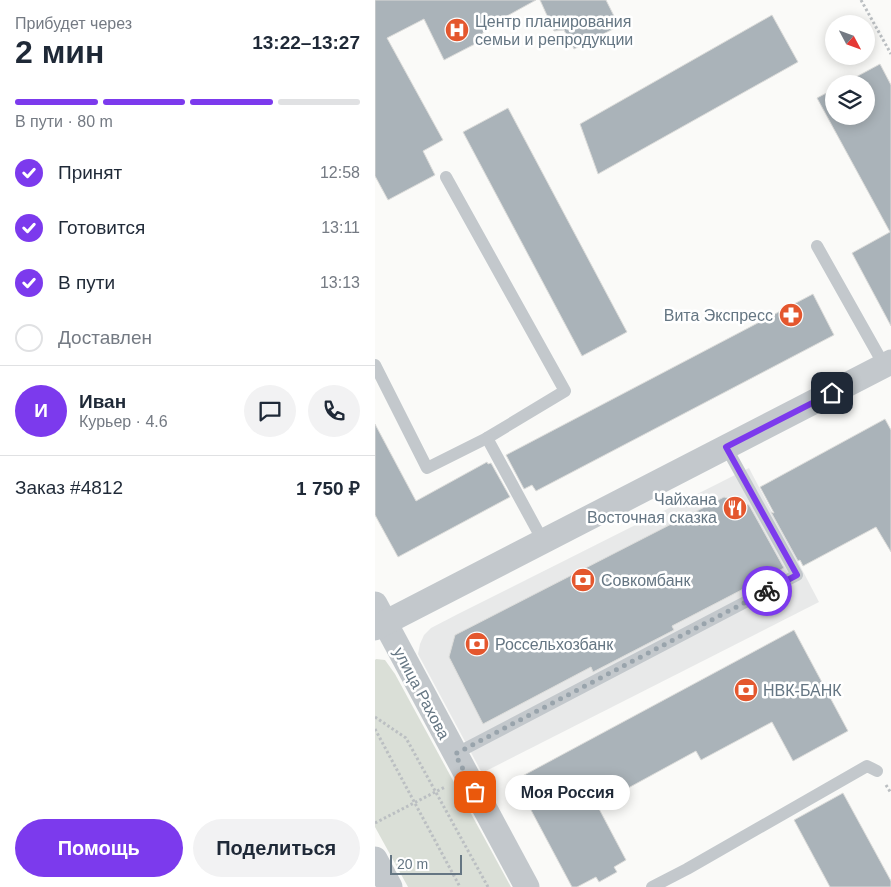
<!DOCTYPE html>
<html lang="ru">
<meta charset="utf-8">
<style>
body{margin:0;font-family:Arial,sans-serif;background:#f2f2f3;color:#1f2937;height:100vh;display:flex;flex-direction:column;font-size:19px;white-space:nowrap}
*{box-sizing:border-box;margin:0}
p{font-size:16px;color:#747a83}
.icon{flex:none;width:28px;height:28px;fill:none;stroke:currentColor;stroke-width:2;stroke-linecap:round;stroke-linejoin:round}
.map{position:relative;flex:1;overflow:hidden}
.drawer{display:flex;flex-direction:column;background:#fff;width:375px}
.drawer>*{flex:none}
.needle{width:32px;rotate:131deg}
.buttons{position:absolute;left:450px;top:15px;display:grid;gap:10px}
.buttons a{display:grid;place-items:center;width:50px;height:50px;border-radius:50%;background:#fff;box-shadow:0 2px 12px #0003;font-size:25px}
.scale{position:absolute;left:15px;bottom:12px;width:72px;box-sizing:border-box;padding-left:5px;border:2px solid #657683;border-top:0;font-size:14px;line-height:18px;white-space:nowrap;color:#657683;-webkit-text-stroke:4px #fff;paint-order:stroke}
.pin{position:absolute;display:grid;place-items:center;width:42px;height:42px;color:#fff;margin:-21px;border-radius:10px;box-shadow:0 2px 8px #0006}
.courier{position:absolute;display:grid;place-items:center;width:50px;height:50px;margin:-25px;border:4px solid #7c3aed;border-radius:50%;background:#fff;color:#222;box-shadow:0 1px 6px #0007}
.bubble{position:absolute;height:35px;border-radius:18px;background:#fff;box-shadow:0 2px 12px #0003;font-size:16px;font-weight:700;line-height:35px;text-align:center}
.summary em{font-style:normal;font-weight:700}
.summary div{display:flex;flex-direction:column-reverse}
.summary{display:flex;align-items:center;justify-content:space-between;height:85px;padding:0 15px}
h1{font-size:32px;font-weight:700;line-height:38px}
.bar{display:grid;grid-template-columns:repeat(4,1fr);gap:8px 5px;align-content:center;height:60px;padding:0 15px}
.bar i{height:6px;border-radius:4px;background:#e0e1e3}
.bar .selected{background:#7c3aed}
.bar p{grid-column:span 4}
.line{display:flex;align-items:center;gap:12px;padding:0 15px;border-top:1px solid #e0e1e3}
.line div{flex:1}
.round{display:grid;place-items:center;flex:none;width:52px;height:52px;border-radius:26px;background:#f2f2f3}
ol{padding:0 15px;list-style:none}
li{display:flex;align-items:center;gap:15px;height:55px}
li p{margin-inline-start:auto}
li .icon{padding:5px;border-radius:50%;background:#7c3aed;color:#fff;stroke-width:4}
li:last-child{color:#747a83}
li i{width:28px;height:28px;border:2px solid #e0e1e3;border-radius:50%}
.cta{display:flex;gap:10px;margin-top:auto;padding:10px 15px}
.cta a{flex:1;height:58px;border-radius:30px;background:#7c3aed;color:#fff;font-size:20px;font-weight:700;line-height:58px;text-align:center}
.cta a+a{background:#f2f2f3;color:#1f2937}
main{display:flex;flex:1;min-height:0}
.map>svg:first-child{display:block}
.built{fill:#e8e9e9}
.green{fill:#dadfd7}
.building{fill:#aab3b9;stroke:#dcdcda}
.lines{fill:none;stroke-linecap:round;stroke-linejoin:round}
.path{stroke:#bbbfc2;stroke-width:3;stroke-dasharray:2.5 2.5;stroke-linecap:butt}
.service{stroke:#c3c8cc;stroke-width:12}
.minor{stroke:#c3c8cc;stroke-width:25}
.done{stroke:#99a4ac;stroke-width:5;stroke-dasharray:0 9}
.route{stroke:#7c3aed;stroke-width:6}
.labels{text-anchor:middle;stroke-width:5;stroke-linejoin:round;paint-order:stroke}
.poi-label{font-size:16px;fill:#657683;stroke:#fff;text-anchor:start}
.street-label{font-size:16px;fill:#657683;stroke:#fff}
</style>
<main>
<section class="drawer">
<div class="summary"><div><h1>2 мин</h1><p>Прибудет через</p></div><em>13:22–13:27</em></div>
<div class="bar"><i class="selected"></i><i class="selected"></i><i class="selected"></i><i></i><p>В пути · 80 m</p></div>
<ol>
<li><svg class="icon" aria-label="check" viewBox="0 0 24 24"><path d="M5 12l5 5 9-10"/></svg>Принят<p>12:58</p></li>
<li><svg class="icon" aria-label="check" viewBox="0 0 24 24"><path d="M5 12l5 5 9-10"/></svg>Готовится<p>13:11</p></li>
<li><svg class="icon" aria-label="check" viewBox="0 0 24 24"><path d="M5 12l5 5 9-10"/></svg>В пути<p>13:13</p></li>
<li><i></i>Доставлен</li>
</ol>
<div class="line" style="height:90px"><b class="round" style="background:#7c3aed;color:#fff">И</b><div><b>Иван</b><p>Курьер · 4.6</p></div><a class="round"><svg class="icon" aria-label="chat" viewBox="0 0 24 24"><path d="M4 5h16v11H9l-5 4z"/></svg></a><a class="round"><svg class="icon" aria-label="phone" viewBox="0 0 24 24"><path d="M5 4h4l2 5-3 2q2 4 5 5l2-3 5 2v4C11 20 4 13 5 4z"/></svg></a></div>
<div class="line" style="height:65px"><div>Заказ #4812</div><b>1 750 ₽</b></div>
<div class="cta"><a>Помощь</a><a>Поделиться</a></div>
</section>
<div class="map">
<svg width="516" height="887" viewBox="0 0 516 887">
<rect width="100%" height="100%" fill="#fafaf8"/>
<path class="built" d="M374,468L444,602L107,773L43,654L45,644L49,635L56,628L83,614Z"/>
<path class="green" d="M1,659L10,660L20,674L136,887H33L0,827V660Z"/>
<g class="building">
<path d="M0,0H161L112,27L100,44L69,60L49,19L12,38L68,140L48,151L60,175L13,200L0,176Z"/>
<path d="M165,0H231L244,26L199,49L189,30L179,31Z"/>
<path d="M397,15L423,62L223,174L205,124Z"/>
<path d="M505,64L516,85V326L477,253L515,232L442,98L459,89V116H491V84H468Z"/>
<path d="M133,108L252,332L207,356L88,132Z"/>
<path d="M438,294L459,335L161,491L157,485L149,489L131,455Z"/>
<path d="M510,419L516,430V552L501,527L428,566L425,560L423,561L396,512L399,513L385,487Z"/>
<path d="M0,424L41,501L112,462L113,464L116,463L135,497L23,557L0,515Z"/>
<path d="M349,497L374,505L409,568L297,626L299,630L218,672L216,667L108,724L74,657L80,635Z"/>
<path d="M419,630L473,731L418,761L397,722L326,760L321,751L222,805L251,860L239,867L242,872L224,882L221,877L202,887H197L140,780Z"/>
<path d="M468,793L516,881V887H455L419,820Z"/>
</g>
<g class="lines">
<g class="path">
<path d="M486,0L516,54"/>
<path d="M0,717L31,738L113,887"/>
<path d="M0,729L85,887"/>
<path d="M511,785L516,793"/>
<path d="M0,823L70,787"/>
</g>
<g class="service">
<path d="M71,177L190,391L112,438L168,541"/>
<path d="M442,246L509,365"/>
<path d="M0,365L52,468L112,438"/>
<path d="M80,754L422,575L351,447"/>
<path d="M277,887L312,869L492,766L502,771"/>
</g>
<g class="minor">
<path d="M0,604L152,887"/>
<path d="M0,628L516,362"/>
<path d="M0,859L15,887"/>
</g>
</g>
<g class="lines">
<path class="done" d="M100,792L80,754L392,591"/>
<path class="route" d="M392,591L422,575L351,447L457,393"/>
</g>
<defs>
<g id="hospital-disc" transform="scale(1.25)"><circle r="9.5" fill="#e4572e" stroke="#fff"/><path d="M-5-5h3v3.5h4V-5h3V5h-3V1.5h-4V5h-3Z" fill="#fff"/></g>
<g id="pharmacy-disc" transform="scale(1.25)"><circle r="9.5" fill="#e4572e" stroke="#fff"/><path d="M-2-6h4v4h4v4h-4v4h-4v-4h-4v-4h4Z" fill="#fff"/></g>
<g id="restaurant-disc" transform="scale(1.25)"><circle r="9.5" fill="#e4572e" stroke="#fff"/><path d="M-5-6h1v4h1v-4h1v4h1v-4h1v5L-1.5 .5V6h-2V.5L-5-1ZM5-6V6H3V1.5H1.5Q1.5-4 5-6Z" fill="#fff"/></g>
<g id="bank-disc" transform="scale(1.25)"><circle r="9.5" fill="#e4572e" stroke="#fff"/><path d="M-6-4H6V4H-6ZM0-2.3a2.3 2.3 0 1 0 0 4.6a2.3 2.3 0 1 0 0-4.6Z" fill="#fff"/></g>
</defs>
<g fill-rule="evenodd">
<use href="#hospital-disc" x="82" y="30"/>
<use href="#pharmacy-disc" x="416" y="315"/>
<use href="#restaurant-disc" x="360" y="508"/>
<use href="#bank-disc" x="208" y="580"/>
<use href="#bank-disc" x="102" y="644"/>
<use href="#bank-disc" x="371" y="690"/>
</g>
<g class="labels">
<g class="poi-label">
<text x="100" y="27">Центр планирования<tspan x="100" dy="18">семьи и репродукции</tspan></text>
<text x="398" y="321" text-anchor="end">Вита Экспресс</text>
<text x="342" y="505" text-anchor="end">Чайхана<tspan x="342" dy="18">Восточная сказка</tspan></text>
<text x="226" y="586">Совкомбанк</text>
<text x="120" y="650">Россельхозбанк</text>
<text x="388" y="696">НВК-БАНК</text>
</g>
<g class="street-label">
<text transform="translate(47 693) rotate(62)" y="6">улица Рахова</text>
</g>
</g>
</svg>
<div class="buttons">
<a><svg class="needle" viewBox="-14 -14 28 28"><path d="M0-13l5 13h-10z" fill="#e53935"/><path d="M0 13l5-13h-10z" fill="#747a83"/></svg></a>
<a><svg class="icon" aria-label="layers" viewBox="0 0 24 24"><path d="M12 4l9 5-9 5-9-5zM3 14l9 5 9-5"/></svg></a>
</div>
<div class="scale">20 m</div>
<div class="pin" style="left:100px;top:792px;background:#ea580c"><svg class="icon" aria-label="bag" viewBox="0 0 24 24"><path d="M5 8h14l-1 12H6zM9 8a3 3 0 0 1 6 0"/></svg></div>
<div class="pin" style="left:457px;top:393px;background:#1f2937"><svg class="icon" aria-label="home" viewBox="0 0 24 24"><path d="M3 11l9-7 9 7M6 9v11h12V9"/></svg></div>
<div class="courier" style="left:392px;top:591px"><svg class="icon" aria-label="bike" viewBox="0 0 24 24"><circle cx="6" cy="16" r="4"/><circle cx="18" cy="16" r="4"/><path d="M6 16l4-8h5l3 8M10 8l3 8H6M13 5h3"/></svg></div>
<div class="bubble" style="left:130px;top:775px;width:125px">Моя Россия</div>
</div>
</main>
